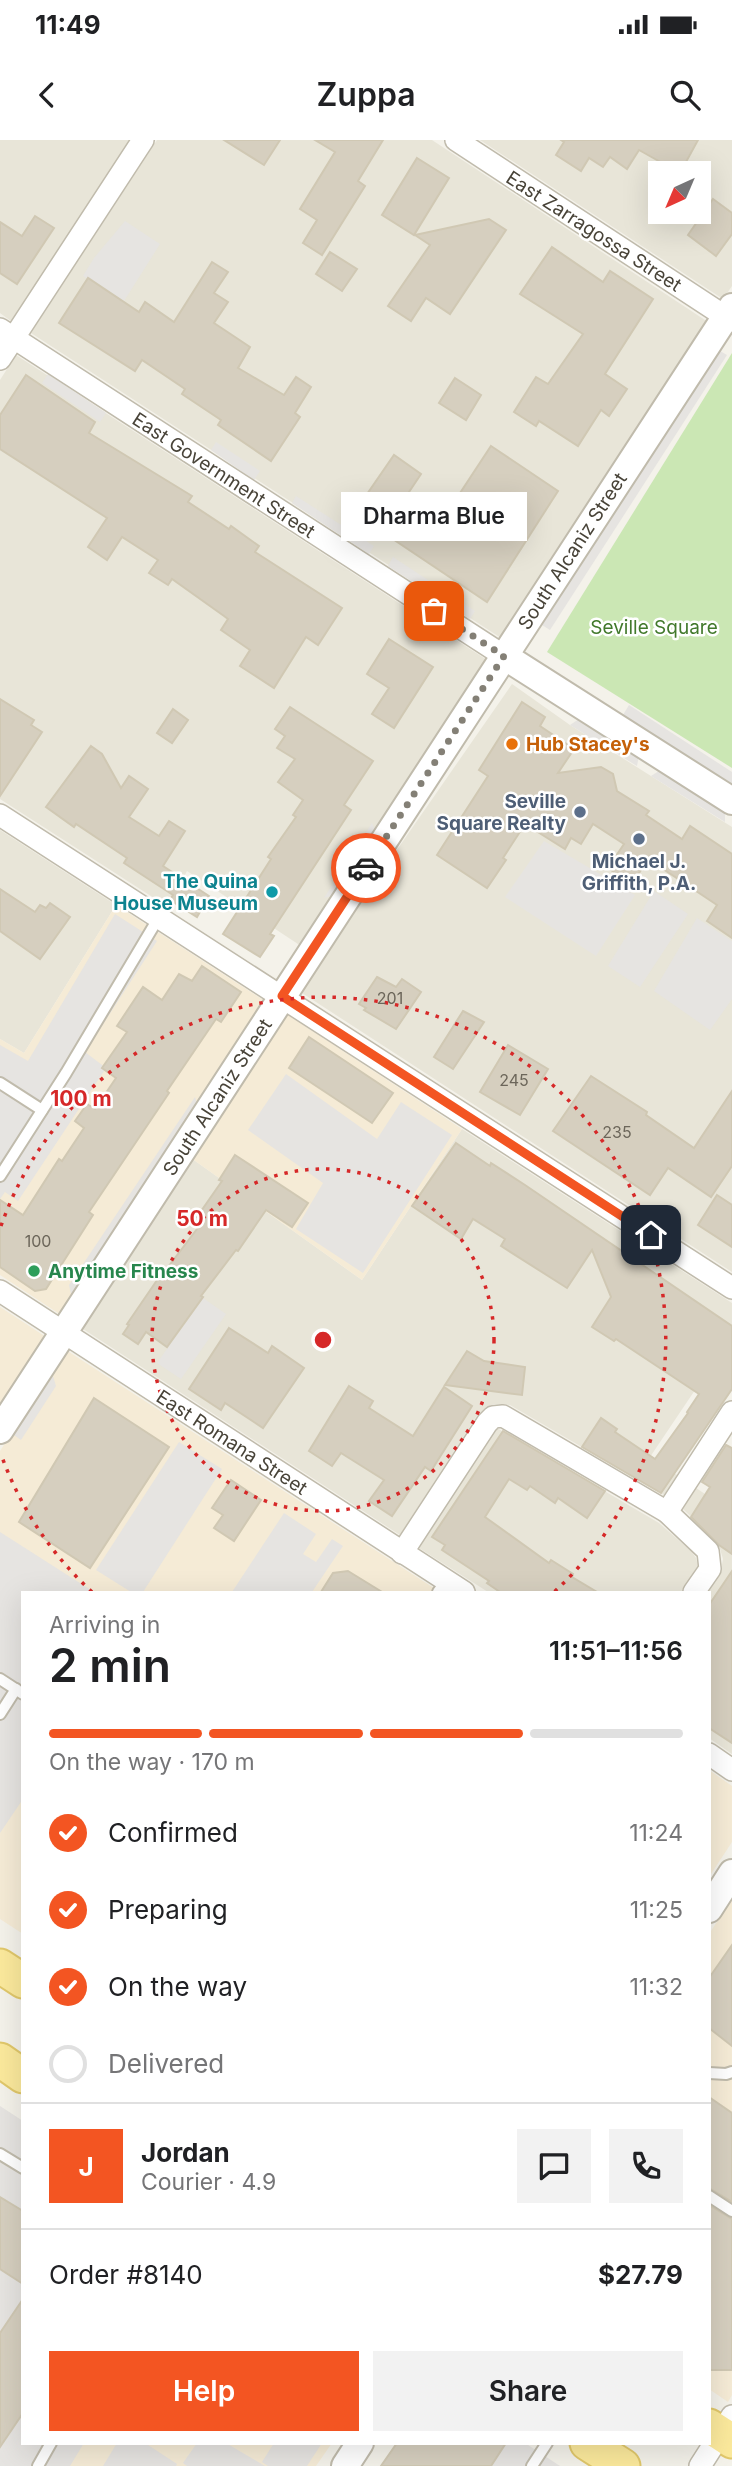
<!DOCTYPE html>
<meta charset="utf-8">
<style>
body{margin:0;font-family:Inter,sans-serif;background:#f2f2f2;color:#202124;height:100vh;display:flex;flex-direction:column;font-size:26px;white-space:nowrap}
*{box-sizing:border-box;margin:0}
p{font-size:23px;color:#757577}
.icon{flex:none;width:38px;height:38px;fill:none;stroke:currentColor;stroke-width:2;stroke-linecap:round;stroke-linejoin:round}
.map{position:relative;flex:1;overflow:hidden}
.side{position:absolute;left:21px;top:1451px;width:690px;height:854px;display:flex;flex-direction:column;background:#fff;border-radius:0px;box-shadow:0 7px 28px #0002}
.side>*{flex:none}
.needle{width:46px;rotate:224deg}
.fabs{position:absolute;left:648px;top:21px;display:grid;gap:14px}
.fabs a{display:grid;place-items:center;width:63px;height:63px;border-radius:0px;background:#fff;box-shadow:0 7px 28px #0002;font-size:35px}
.pin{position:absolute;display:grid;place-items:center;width:60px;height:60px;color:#fff;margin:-30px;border-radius:14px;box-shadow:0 4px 10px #0006}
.courier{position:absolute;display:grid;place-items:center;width:70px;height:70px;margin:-35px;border:5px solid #f35522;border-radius:50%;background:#fff;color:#222;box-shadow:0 2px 9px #0007}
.bubble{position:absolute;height:49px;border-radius:0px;background:#fff;box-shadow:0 7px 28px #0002;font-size:23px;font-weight:600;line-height:49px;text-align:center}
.summary em{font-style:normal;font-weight:600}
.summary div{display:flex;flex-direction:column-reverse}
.summary{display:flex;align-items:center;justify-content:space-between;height:119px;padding:0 28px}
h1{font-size:46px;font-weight:600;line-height:52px}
.bar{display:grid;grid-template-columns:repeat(4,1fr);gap:10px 7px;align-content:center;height:84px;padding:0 28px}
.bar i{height:9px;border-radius:5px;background:#e0e0e0}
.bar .on{background:#f35522}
.bar p{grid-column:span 4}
.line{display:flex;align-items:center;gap:18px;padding:0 28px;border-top:2px solid #e0e0e0}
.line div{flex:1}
.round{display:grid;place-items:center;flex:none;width:74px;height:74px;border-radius:0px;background:#f2f2f2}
ol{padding:0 28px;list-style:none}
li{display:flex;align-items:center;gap:21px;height:77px}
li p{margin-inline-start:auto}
li .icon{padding:7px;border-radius:50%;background:#f35522;color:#fff;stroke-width:4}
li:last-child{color:#757577}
li i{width:38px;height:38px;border:4px solid #e0e0e0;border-radius:50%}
.action{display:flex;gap:14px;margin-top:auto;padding:14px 28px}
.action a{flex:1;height:80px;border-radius:0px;background:#f35522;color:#fff;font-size:28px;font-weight:600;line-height:80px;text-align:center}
.action a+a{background:#f2f2f2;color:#202124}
.status{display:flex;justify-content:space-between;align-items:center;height:49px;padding:0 35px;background:#fff;direction:ltr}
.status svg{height:19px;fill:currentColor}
header{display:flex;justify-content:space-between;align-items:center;height:91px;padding:0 28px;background:#fff;font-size:32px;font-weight:600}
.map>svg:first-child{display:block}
.residential{fill:#e8e5d8;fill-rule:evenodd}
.commercial{fill:#f5ebd6}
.green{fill:#cbe7b4}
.parking{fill:#e6e4e1}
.building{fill:#d6cfbf;stroke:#d0c8b3;stroke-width:2}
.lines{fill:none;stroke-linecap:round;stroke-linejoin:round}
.service-casing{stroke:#c0bbac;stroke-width:14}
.minor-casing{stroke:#c0bbac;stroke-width:24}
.tertiary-casing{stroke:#c0bbac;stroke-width:30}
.primary-casing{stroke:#e1c86b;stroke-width:37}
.service{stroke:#fff;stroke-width:10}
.minor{stroke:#fff;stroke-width:21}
.tertiary{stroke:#fff;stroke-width:26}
.primary{stroke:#fbe99c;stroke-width:33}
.done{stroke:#848076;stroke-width:7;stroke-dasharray:0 12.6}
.route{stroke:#f35522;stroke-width:9}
.ring{fill:none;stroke:#d62828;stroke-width:3.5;stroke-dasharray:3.5 7}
.food-dot{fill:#e8710a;stroke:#fff;stroke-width:2.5}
.service-dot{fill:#5c6f8a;stroke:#fff;stroke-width:2.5}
.culture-dot{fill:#0f9aa8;stroke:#fff;stroke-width:2.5}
.leisure-dot{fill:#2e9e5b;stroke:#fff;stroke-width:2.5}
.labels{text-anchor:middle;stroke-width:5;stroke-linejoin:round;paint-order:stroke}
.number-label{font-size:16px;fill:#6c665a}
.street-label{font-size:19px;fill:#484338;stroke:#fff}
.park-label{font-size:19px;fill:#42792c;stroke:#fff}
.food-label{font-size:19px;font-weight:bold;fill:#c56008;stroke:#fff;text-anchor:start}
.service-label{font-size:19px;font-weight:bold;fill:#4e5e75;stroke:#fff;text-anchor:end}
.culture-label{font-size:19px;font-weight:bold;fill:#0d838f;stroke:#fff;text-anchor:end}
.leisure-label{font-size:19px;font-weight:bold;fill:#27864d;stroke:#fff;text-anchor:start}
.centre{fill:#d62828;stroke:#fff;stroke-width:3.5}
.ring-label{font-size:21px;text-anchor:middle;font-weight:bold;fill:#d62828;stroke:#fff;stroke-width:5;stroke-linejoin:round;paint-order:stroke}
</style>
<div class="status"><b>11:49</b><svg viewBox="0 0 49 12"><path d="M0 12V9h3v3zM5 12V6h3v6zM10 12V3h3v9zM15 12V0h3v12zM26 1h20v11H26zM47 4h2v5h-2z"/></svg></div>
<header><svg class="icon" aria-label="back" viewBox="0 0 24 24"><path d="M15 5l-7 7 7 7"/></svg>Zuppa<svg class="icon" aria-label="search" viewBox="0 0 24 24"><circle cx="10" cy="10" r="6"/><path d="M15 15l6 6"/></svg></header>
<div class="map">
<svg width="732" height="2326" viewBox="0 0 732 2326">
<rect width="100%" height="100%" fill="#f4f2ea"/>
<g class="residential">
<path d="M0,0H130L11,181L0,173Z"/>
<path d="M157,0H432L708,182L501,498L31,193Z"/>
<path d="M480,0H732V146L723,159ZM660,33H698V72H660Z"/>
<path d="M16,215L487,520L301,806L187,731L168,767L0,659V240Z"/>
<path d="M512,544L570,585L732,687V1132L299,851Z"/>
<path d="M0,690L116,765L24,913L0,899Z"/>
<path d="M462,989L732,1163V1195L650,1317L677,1335L664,1355L510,1265L494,1264L485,1268L476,1277L400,1395L80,1187L191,1018L362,1140Z"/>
<path d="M497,1288L659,1383L691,1411L696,1418L698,1426L681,1452H488L419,1408Z"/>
<path d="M696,1348L732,1372V1614L709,1598L708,1452L720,1435L723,1419L718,1402L683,1369Z"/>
</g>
<g class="commercial">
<path d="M116,765L265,861L61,1175L0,1135V899L24,913Z"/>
<path d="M285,873L462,989L362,1140L191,1018Z"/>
<path d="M0,1167L46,1197L0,1269Z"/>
<path d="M66,1210L440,1452H23V1794L0,1779V1311Z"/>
<path d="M709,1630L732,1646V1702L709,1737Z"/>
<path d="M732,1759V2255L728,2262L709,2249V1794Z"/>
<path d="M79,2303H332L316,2326H67Z"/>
</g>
<path class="green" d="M732,213V628L547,512Z"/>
<g class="parking">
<path d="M125,81L160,104L124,161L83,136L94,118Z"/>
<path d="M720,211L727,215L550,490L542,485Z"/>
<path d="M48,234L106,273L100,282L42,243Z"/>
<path d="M216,302L260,331L254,340L211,310Z"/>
<path d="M296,356L374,406L369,414L292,363Z"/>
<path d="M393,417L475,471L470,479L388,426Z"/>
<path d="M629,565L732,632V646L623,575Z"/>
<path d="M582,577L639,615L637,626L570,585Z"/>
<path d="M662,629L725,670V682L651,636Z"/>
<path d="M372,683L376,693L335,755L324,758Z"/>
<path d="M544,701L635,755L596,816L505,757Z"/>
<path d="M654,751L688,774L640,847L608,826Z"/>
<path d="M115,774L157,801L85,912L106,928L18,1061L5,1052L0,1059V905L28,921Z"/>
<path d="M697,778L732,801V859L710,890L654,851Z"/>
<path d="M286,934L377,999L401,962L452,995L363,1133L296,1089L323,1043L248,990Z"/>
<path d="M195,957L198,967L72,1159L69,1145Z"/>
<path d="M203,1158L226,1174L181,1239L157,1223Z"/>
<path d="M53,1236L56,1246L21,1300L14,1295Z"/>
<path d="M179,1302L222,1329L143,1452H131L96,1430Z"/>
<path d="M284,1373L316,1394L303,1414L316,1422L332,1399L343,1406L312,1452H232Z"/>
<path d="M0,1392L94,1452H23V1659L0,1693Z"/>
<path d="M0,1966L23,1981V2303H84L70,2326H0Z"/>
<path d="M117,2303H145L177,2324L176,2326H103Z"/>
<path d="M197,2303H226L265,2326H187L183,2323Z"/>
<path d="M274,2303H322L307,2326H268L262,2322Z"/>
<path d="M506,2303H525L560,2326H491Z"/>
</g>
<g class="building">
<path d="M224,0H280L264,25Z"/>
<path d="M315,0H383L358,41L365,46L322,115L303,103L317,80L300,69L335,12Z"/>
<path d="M561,0H698L680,33L639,10L627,29L610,17L603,27L589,18L581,31L556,15L564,2Z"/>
<path d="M417,18L449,38L414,95L382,75Z"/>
<path d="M713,59L732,73V94L716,116L688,95Z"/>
<path d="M35,76L54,88L17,144L0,133V82L22,96Z"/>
<path d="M489,79L506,90L450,174L426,158L411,181L388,166L430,105L415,95Z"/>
<path d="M552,107L603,142L610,131L653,159L605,234L627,249L609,276L601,270L578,306L539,281L536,286L514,272L536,237L548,244L583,194L520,154Z"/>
<path d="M330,112L357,129L342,151L316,134Z"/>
<path d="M212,122L228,132L214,153L228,162L214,183L250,207L238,228L284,255L296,237L311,247L295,273L300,277L271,321L218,285L221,280L182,254L185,249L142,220L135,231L59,183L88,138L139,172L145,162L174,182Z"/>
<path d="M26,235L95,282L89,293L192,356L188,362L229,389L231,386L259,406L255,412L342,468L318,505L306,497L274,548L240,526L250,510L221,490L228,479L224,476L172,439L168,445L149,433L158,420L122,397L107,420L88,407L107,378L0,309V275Z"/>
<path d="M455,238L481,255L466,280L439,263Z"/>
<path d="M491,306L558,351L487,462L354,373L394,315L421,334L405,358L441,382Z"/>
<path d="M389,499L433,527L394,588L372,574L389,548L367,534Z"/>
<path d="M0,559L34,580L31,585L42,592L0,656Z"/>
<path d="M522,562L545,577L540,586L574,609L558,633L601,627L613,634L617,651L649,671L646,675L682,699L690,686L732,714V798L707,781L717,765L648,719L632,744L608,728L624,704L593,684L581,704L571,698L565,709L525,684L503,718L506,720L487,748L437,715L488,636L479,630Z"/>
<path d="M290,567L373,621L344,665L351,670L270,794L274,796L260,817L223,794L271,719L268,717L296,677L293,675L303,660L278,642L295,619L277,608L285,596L275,589Z"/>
<path d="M173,569L188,580L172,603L157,593Z"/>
<path d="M91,606L102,614L121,648L129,636L148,649L129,677L159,696L169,681L185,691L163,726L209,756L197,777L170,760L173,755L124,723L127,718L76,684L74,687L46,667Z"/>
<path d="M0,749L35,772L40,765L46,768L50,763L70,777L40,819L0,791Z"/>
<path d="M202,826L241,852L221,882L216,879L167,951L169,953L89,1072L93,1075L46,1149L35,1151L0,1127V1060L23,1075L59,1019L62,1021L84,988L75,981L87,964L95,969L116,938L102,928L127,892L117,886L143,847L162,860L179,834L192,841Z"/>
<path d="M377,837L396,847L402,839L421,852L396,889L364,870L366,868L359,864Z"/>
<path d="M463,871L484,882L453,929L434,917Z"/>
<path d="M309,897L393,953L372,983L289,928Z"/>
<path d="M508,905L548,929L520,975L480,952Z"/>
<path d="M591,936L647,972L646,975L694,1008L732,951V1026L711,1057L668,1028L650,1055L553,991Z"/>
<path d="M456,1003L490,1026L491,1023L525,1045L732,1186V1249L661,1353L582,1307L601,1278L617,1289L615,1292L655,1319L688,1273L687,1272L699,1254L616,1199L614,1201L592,1187L611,1157L592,1110L567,1148L501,1106L505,1099L473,1079L461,1099L412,1066Z"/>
<path d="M235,1015L308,1063L292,1087L266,1070L238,1111L236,1110L201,1156L203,1157L167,1207L146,1192L138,1204L123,1194L129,1185L127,1184L164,1130L165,1131L200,1085L202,1080L197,1077L222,1041L219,1040Z"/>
<path d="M717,1055L732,1065V1107L698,1085Z"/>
<path d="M229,1188L268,1213L272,1206L304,1228L263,1288L225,1263L221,1270L189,1249Z"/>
<path d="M467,1211L484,1221L525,1227L522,1255L445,1245Z"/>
<path d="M349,1246L373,1261L369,1268L413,1296L444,1247L472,1266L431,1331L425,1327L392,1376L369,1361L384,1340L341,1313L332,1326L309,1311Z"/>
<path d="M94,1258L169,1307L90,1428L19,1382Z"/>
<path d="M503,1291L605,1351L587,1378L558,1358L555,1363L530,1346L527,1350L509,1339L485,1377L549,1423L551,1420L573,1434L572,1437L597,1452H500L487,1443L489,1441L442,1410L445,1405L432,1397Z"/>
<path d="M726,1305L732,1308V1414L719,1405L691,1377L710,1347L702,1342Z"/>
<path d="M231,1340L261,1360L234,1401L214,1388L223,1375L212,1368Z"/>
<path d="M348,1431L382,1452H321L333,1433Z"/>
<path d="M732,1431V1603L709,1588V1465Z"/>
<path d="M732,1805V1906L709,1888V1838Z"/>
<path d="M709,1957L732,1973V2062L709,2048Z"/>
<path d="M0,2057L23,2071V2144L0,2129Z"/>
<path d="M709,2065L732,2079V2230H709Z"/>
<path d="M23,2159V2273L0,2307V2193Z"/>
<path d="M397,2303H506L491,2326H381Z"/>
</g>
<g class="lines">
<g class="service-casing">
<g id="service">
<path d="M0,943L42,970"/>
<path d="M0,1036L66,933L159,777"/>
<path d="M438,1452L446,1441"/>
<path d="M0,1539L23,1554"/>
<path d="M0,1574L16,1549"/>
<path d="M709,1933L726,1934L732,1932"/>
<path d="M0,2014L23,2028"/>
<path d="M709,2056L732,2071"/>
<path d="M38,2326L51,2303"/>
<path d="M532,2326L547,2303"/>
</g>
</g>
<g class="minor-casing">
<g id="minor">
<path d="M456,0L732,181"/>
<path d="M0,189L504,516"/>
<path d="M0,219L143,0"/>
<path d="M0,675L732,1148"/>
<path d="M0,1151L464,1452"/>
<path d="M667,1372L732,1272"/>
<path d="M402,1413L487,1283L493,1277L503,1276L667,1372L708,1411L710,1429L694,1452"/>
<path d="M709,1614L732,1630"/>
<path d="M700,2326L732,2276"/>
</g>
</g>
<g class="tertiary-casing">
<g id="tertiary">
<path d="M504,516L732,661"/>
<path d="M0,1290L732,167"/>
<path d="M709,1769L732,1733"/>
<path d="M345,2326L360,2303"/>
</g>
</g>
<g class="primary-casing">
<g id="primary">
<path d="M0,1826L23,1841"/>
<path d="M0,1920L23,1936"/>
<path d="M709,2286L732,2301"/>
<path d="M587,2303L623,2326"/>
</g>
</g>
<use href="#service" class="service"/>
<use href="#minor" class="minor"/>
<use href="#tertiary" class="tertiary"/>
<use href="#primary" class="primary"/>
</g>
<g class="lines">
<path class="done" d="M366,728L504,516L434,471"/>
<path class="route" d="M366,728L282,856L651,1095"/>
</g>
<g class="ring">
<circle cx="323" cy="1200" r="171"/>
<path d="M92 1452A342 342 0 0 1 1 1314M1 1086A342 342 0 1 1 554 1452"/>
</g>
<circle class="food-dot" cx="512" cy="604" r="7"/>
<g class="service-dot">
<circle cx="580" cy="672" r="7"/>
<circle cx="639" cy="699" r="7"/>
</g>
<circle class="culture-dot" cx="272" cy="752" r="7"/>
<circle class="leisure-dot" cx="34" cy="1131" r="7"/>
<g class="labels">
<g class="number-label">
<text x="390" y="864">201</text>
<text x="514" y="946">245</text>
<text x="617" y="998">235</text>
<text x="38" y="1107">100</text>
</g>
<g class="street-label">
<text transform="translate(594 91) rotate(33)" y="7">East Zarragossa Street</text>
<text transform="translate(224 335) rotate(33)" y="7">East Government Street</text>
<text transform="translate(572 411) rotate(-57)" y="7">South Alcaniz Street</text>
<text transform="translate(217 957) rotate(-57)" y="7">South Alcaniz Street</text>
<text transform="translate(232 1302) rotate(33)" y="7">East Romana Street</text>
</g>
<g class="park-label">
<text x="654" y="494">Seville Square</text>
</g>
<g class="food-label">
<text x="526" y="611">Hub Stacey's</text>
</g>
<g class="service-label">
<text x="566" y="668">Seville<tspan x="566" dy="22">Square Realty</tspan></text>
<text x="639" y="728" text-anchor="middle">Michael J.<tspan x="639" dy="22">Griffith, P.A.</tspan></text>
</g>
<g class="culture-label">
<text x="258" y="748">The Quina<tspan x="258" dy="22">House Museum</tspan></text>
</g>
<g class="leisure-label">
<text x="48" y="1138">Anytime Fitness</text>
</g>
</g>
<circle cx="323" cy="1200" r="10" class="centre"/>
<g class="ring-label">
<text x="81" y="966">100 m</text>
<text x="202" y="1086">50 m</text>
</g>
</svg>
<div class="fabs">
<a><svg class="needle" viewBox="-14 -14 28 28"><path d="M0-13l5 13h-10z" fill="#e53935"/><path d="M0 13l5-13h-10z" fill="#757577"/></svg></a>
</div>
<div class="pin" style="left:434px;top:471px;background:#ea580c"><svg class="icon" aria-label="bag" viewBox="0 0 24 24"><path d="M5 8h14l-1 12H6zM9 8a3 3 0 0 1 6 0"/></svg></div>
<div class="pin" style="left:651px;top:1095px;background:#1f2937"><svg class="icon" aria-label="home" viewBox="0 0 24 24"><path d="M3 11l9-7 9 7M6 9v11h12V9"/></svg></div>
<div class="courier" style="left:366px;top:728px"><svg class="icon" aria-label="car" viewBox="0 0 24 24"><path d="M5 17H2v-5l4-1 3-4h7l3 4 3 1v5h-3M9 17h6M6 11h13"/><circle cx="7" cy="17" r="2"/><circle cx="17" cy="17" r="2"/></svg></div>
<div class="bubble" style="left:341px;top:352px;width:186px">Dharma Blue</div>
<section class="side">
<div class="summary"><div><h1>2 min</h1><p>Arriving in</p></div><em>11:51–11:56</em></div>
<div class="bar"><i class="on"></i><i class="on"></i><i class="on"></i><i></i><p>On the way · 170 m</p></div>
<ol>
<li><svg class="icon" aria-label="check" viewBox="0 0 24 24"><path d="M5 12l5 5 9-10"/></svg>Confirmed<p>11:24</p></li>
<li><svg class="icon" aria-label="check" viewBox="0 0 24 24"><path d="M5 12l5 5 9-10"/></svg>Preparing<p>11:25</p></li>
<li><svg class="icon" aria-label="check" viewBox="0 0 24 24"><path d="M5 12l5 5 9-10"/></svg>On the way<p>11:32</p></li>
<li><i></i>Delivered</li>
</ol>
<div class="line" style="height:126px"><b class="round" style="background:#f35522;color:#fff">J</b><div><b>Jordan</b><p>Courier · 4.9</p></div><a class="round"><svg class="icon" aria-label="chat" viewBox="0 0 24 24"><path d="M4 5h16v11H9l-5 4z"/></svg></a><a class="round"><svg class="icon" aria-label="phone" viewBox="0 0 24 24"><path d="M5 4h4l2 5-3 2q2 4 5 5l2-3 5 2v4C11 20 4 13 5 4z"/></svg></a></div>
<div class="line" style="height:91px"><div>Order #8140</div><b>$27.79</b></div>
<div class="action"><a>Help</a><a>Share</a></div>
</section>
</div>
